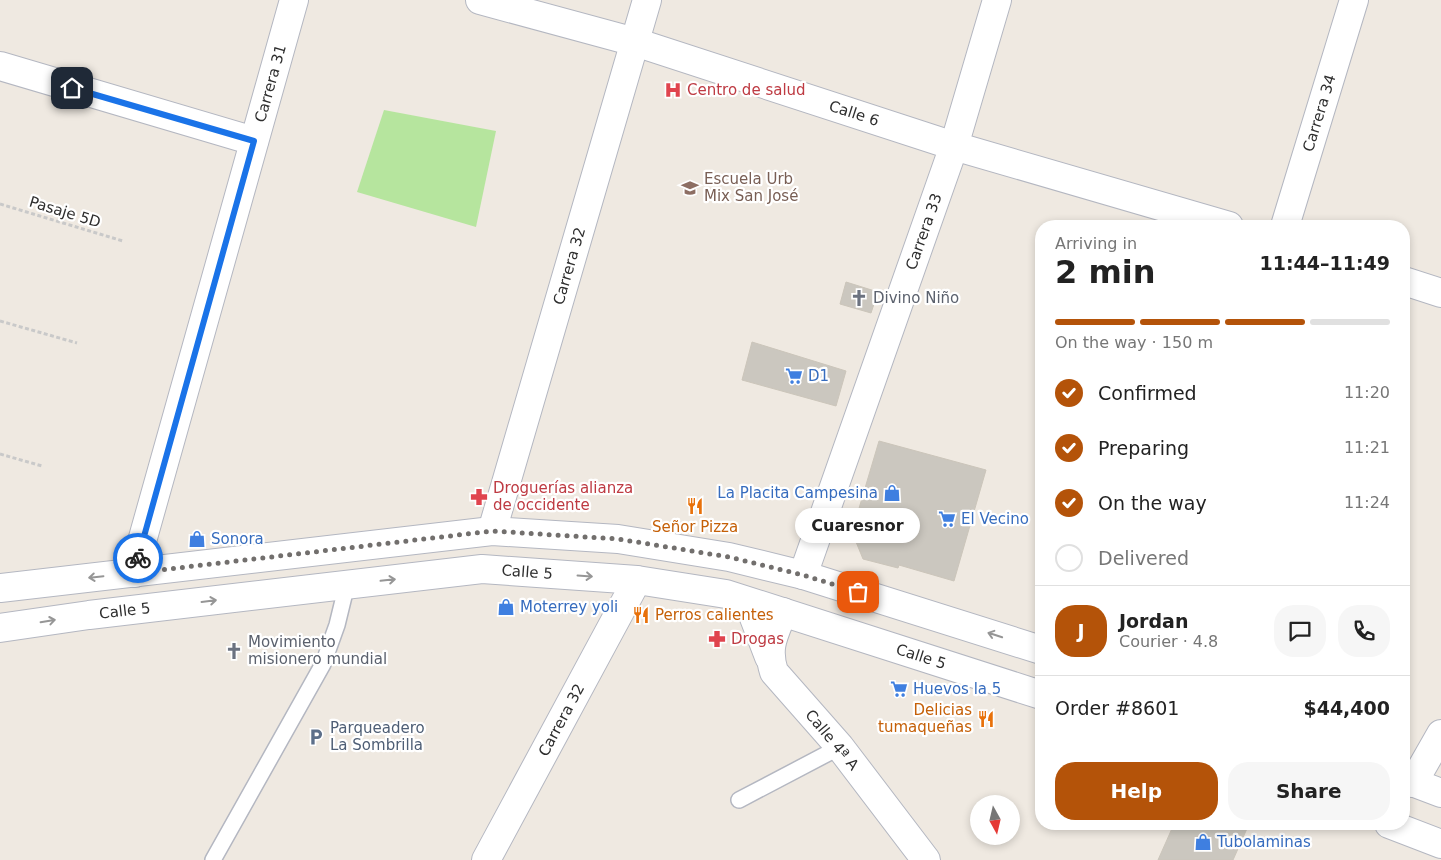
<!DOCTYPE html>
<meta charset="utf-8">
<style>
body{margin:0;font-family:"DejaVu Sans",sans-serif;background:#f6f6f6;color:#222;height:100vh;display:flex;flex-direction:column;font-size:19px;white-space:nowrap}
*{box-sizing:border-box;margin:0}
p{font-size:16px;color:#767676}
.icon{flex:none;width:28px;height:28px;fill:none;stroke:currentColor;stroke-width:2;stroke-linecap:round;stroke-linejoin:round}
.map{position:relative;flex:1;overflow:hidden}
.side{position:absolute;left:1035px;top:220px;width:375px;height:610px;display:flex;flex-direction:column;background:#fff;border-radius:20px;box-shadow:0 2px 8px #0003}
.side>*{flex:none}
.needle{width:32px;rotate:172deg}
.controls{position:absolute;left:970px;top:795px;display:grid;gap:10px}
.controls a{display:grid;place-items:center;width:50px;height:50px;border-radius:50%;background:#fff;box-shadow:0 2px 8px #0003;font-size:25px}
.pin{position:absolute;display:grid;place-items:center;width:42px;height:42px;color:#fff;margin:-21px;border-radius:10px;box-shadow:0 2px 8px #0006}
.courier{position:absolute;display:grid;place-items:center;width:50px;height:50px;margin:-25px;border:4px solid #1a73e8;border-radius:50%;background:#fff;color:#222;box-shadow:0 1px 6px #0007}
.bubble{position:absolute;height:35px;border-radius:18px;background:#fff;box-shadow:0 2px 8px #0003;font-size:16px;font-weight:800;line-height:35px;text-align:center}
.summary em{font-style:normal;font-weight:800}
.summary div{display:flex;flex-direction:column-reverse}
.summary{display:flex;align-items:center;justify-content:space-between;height:85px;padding:0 20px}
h1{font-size:32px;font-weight:800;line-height:38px}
.bar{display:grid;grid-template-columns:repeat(4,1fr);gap:8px 5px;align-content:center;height:60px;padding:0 20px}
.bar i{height:6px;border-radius:4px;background:#e0e0e0}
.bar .selected{background:#b45309}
.bar p{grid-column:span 4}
.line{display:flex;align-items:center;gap:12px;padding:0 20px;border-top:1px solid #e0e0e0}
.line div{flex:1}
.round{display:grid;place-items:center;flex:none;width:52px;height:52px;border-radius:20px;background:#f6f6f6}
ol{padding:0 20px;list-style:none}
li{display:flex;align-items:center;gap:15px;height:55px}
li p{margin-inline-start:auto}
li .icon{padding:5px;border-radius:50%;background:#b45309;color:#fff;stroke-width:4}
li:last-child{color:#767676}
li i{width:28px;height:28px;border:2px solid #e0e0e0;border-radius:50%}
.cta{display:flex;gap:10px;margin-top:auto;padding:10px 20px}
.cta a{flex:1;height:58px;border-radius:20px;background:#b45309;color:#fff;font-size:20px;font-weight:800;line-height:58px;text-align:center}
.cta a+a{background:#f6f6f6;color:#222}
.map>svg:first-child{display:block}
.green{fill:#b6e59e}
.building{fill:#cbc7bf;stroke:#cbc5ba}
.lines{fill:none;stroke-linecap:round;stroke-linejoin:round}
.service-casing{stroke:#b4b7c1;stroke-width:18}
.minor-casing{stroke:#b4b7c1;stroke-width:30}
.secondary-casing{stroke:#b4b7c1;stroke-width:30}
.path{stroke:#c9c9c9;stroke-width:3;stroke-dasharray:4 2.5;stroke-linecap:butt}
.service{stroke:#fff;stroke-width:15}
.minor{stroke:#fff;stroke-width:28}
.secondary{stroke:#fff;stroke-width:28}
.oneway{stroke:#969696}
.done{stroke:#726f6d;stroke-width:5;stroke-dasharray:0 9}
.route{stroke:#1a73e8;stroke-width:6}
.labels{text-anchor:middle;stroke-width:4.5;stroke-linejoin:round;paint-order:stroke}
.street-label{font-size:15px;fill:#2e2e2e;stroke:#fff}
.health-label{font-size:15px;fill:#be3a42;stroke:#fff;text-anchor:start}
.education-label{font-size:15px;fill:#785e54;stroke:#fff;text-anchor:start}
.worship-label{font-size:15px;fill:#5b616d;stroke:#fff;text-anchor:start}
.shop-label{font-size:15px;fill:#366cbe;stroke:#fff;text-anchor:start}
.food-label{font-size:15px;fill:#c56008;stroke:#fff}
.service-label{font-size:15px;fill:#4e5e75;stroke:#fff;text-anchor:start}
</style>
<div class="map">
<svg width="1441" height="860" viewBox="0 0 1441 860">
<rect width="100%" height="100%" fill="#efe9e1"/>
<path class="green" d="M384,110L496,131L476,227L357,192Z"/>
<g class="building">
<path d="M846,282L878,292L871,313L840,304Z"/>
<path d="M752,342L846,371L836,406L742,380Z"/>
<path d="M879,441L986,470L954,581L899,565L898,568L863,559L852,532Z"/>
<path d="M1174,824H1249L1233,860H1158Z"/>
</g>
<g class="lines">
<g class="service-casing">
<g id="service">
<path d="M739,800L840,747"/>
<path d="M213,860L323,664L337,625L347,584"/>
</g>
</g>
<g class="minor-casing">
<g id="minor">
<path id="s1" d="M480,0L635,42L954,146L1229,226"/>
<path d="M0,66L254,141"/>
<path id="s2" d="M1285,226L1354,0"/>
<path d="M1404,281L1441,293"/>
<path id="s3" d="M492,531L647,0"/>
<path id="s4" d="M135,573L139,552L294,0"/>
<path id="s5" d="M803,575L954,146L997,0"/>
<path d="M748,602L769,657"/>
<path d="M783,612C774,635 766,647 774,672L840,747L926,860"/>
<path d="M1413,783L1441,734"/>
<path id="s6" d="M486,860L637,580"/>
</g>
</g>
<g class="secondary-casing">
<g id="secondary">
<path d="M0,588L492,531L618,539L729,557L803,575L1041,650"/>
<path id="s7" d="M0,628L89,615L482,569L637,580L726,594L1041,695"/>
<path d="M1404,779L1441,793"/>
<path d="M1389,824L1441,844"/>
</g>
</g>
<g class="path">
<path d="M0,204L123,241"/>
<path d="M0,321L77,343"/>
<path d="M0,454L42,466"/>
</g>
<use href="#service" class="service"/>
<use href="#minor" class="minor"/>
<use href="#secondary" class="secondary"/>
</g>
<defs><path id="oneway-shaft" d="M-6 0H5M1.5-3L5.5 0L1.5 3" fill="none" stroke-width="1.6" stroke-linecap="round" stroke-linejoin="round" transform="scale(1.25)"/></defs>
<g class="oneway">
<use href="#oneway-shaft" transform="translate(585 576) rotate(4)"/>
<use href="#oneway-shaft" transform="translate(96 577) rotate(174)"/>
<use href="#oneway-shaft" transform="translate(388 580) rotate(-6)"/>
<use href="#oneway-shaft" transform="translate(209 601) rotate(-7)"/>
<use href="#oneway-shaft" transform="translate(48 621) rotate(-9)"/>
<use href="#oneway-shaft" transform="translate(995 635) rotate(-162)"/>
</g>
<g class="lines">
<path class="done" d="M138,558L135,573L492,531L618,539L729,557L803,575L858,592"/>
<path class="route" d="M72,88L254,141L138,558"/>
</g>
<defs>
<g id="hospital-bare" transform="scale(1.35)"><path d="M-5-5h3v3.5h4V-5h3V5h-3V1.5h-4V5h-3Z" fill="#e0444e" stroke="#fff" stroke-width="2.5" paint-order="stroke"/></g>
<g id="school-bare" transform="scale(1.35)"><path d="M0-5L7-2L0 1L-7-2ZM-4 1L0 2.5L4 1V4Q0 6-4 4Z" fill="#8d6e63" stroke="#fff" stroke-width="2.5" paint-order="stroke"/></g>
<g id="church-bare" transform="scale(1.35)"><path d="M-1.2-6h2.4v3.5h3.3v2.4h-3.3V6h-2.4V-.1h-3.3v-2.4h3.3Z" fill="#6b7280" stroke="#fff" stroke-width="2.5" paint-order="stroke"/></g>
<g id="supermarket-bare" transform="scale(1.35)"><path d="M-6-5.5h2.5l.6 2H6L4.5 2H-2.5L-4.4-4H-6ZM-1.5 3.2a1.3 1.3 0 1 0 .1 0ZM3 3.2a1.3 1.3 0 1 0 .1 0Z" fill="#3f7fe0" stroke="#fff" stroke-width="2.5" paint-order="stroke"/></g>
<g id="shop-bare" transform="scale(1.35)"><path d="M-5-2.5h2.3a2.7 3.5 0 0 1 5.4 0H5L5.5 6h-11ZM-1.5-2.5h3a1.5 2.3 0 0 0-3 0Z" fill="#3f7fe0" stroke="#fff" stroke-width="2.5" paint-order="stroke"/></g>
<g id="pharmacy-bare" transform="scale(1.35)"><path d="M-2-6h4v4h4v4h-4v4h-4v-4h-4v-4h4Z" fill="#e0444e" stroke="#fff" stroke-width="2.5" paint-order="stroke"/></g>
<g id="restaurant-bare" transform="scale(1.35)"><path d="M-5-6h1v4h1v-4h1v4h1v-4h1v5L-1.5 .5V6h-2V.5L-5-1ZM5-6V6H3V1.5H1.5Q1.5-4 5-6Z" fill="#e8710a" stroke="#fff" stroke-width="2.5" paint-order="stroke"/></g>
<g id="parking-bare" transform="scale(1.35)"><path d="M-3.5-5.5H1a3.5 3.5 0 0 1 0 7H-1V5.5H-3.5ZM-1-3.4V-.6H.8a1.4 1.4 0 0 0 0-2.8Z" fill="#5c6f8a" stroke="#fff" stroke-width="2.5" paint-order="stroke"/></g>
</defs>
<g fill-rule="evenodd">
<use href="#hospital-bare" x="673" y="90"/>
<use href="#school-bare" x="690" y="188"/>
<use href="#church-bare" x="859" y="298"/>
<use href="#supermarket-bare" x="794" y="376"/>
<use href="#shop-bare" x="892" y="493"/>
<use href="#pharmacy-bare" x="479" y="497"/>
<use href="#restaurant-bare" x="695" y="506"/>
<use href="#supermarket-bare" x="947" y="519"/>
<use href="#shop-bare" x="197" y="539"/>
<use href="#shop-bare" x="506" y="607"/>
<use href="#restaurant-bare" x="641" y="615"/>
<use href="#pharmacy-bare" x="717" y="639"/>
<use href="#church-bare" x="234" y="651"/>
<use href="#supermarket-bare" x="899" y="689"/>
<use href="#restaurant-bare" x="986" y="719"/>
<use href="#parking-bare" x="316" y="737"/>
<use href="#shop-bare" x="1203" y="842"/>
</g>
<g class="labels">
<g class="street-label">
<text dy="5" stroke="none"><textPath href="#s4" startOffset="508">Carrera 31</textPath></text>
<text dy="5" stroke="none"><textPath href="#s2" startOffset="118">Carrera 34</textPath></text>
<text dy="5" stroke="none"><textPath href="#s1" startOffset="391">Calle 6</textPath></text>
<text transform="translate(65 212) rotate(17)" y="5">Pasaje 5D</text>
<text dy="5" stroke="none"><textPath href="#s5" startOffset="364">Carrera 33</textPath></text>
<text dy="5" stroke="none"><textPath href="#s3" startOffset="276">Carrera 32</textPath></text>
<text dy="5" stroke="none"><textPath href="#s7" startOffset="531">Calle 5</textPath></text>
<text dy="5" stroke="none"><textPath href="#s7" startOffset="126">Calle 5</textPath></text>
<text dy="5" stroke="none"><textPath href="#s7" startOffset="936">Calle 5</textPath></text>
<text dy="5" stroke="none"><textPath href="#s6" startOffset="159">Carrera 32</textPath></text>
<text transform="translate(832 740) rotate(50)" y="5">Calle 4ª A</text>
</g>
<g class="health-label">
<text x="687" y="95">Centro de salud</text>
<text x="493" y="493">Droguerías alianza<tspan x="493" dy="17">de occidente</tspan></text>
<text x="731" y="644">Drogas</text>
</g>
<g class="education-label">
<text x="704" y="184">Escuela Urb<tspan x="704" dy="17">Mix San José</tspan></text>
</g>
<g class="worship-label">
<text x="873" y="303">Divino Niño</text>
<text x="248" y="647">Movimiento<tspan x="248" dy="17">misionero mundial</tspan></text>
</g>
<g class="shop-label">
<text x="808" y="381">D1</text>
<text x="878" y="498" text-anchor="end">La Placita Campesina</text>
<text x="961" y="524">El Vecino</text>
<text x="211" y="544">Sonora</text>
<text x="520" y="612">Moterrey yoli</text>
<text x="913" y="694">Huevos la 5</text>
<text x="1217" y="847">Tubolaminas</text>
</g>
<g class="food-label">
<text x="695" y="532">Señor Pizza</text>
<text x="655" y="620" text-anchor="start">Perros calientes</text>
<text x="972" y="715" text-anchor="end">Delicias<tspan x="972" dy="17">tumaqueñas</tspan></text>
</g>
<g class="service-label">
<text x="330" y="733">Parqueadero<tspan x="330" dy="17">La Sombrilla</tspan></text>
</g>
</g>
</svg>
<div class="controls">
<a><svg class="needle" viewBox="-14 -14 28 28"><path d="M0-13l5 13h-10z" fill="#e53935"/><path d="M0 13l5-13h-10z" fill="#767676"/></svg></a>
</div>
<div class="pin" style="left:858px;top:592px;background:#ea580c"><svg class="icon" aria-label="bag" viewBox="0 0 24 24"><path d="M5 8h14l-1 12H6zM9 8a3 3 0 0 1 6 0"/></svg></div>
<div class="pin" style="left:72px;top:88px;background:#1f2937"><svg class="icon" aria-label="home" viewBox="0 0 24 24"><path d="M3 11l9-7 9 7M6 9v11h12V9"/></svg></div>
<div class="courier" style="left:138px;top:558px"><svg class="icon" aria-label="bike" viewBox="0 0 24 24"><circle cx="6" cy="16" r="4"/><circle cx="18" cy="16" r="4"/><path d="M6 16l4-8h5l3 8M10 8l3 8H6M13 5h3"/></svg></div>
<div class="bubble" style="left:795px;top:508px;width:125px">Cuaresnor</div>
<section class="side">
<div class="summary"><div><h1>2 min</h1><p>Arriving in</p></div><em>11:44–11:49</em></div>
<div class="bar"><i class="selected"></i><i class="selected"></i><i class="selected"></i><i></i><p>On the way · 150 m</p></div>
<ol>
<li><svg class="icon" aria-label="check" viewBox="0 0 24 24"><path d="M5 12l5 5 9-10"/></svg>Confirmed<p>11:20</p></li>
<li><svg class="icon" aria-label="check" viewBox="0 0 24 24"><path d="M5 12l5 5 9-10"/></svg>Preparing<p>11:21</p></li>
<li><svg class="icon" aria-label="check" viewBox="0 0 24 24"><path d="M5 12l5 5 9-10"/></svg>On the way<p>11:24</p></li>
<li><i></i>Delivered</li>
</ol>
<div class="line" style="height:90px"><b class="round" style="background:#b45309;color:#fff">J</b><div><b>Jordan</b><p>Courier · 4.8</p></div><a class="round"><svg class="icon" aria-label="chat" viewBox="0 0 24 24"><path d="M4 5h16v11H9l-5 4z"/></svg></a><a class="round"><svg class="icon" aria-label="phone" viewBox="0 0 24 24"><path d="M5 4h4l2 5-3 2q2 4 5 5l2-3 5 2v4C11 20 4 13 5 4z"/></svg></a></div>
<div class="line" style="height:65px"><div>Order #8601</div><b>$44,400</b></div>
<div class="cta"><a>Help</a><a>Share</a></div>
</section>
</div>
